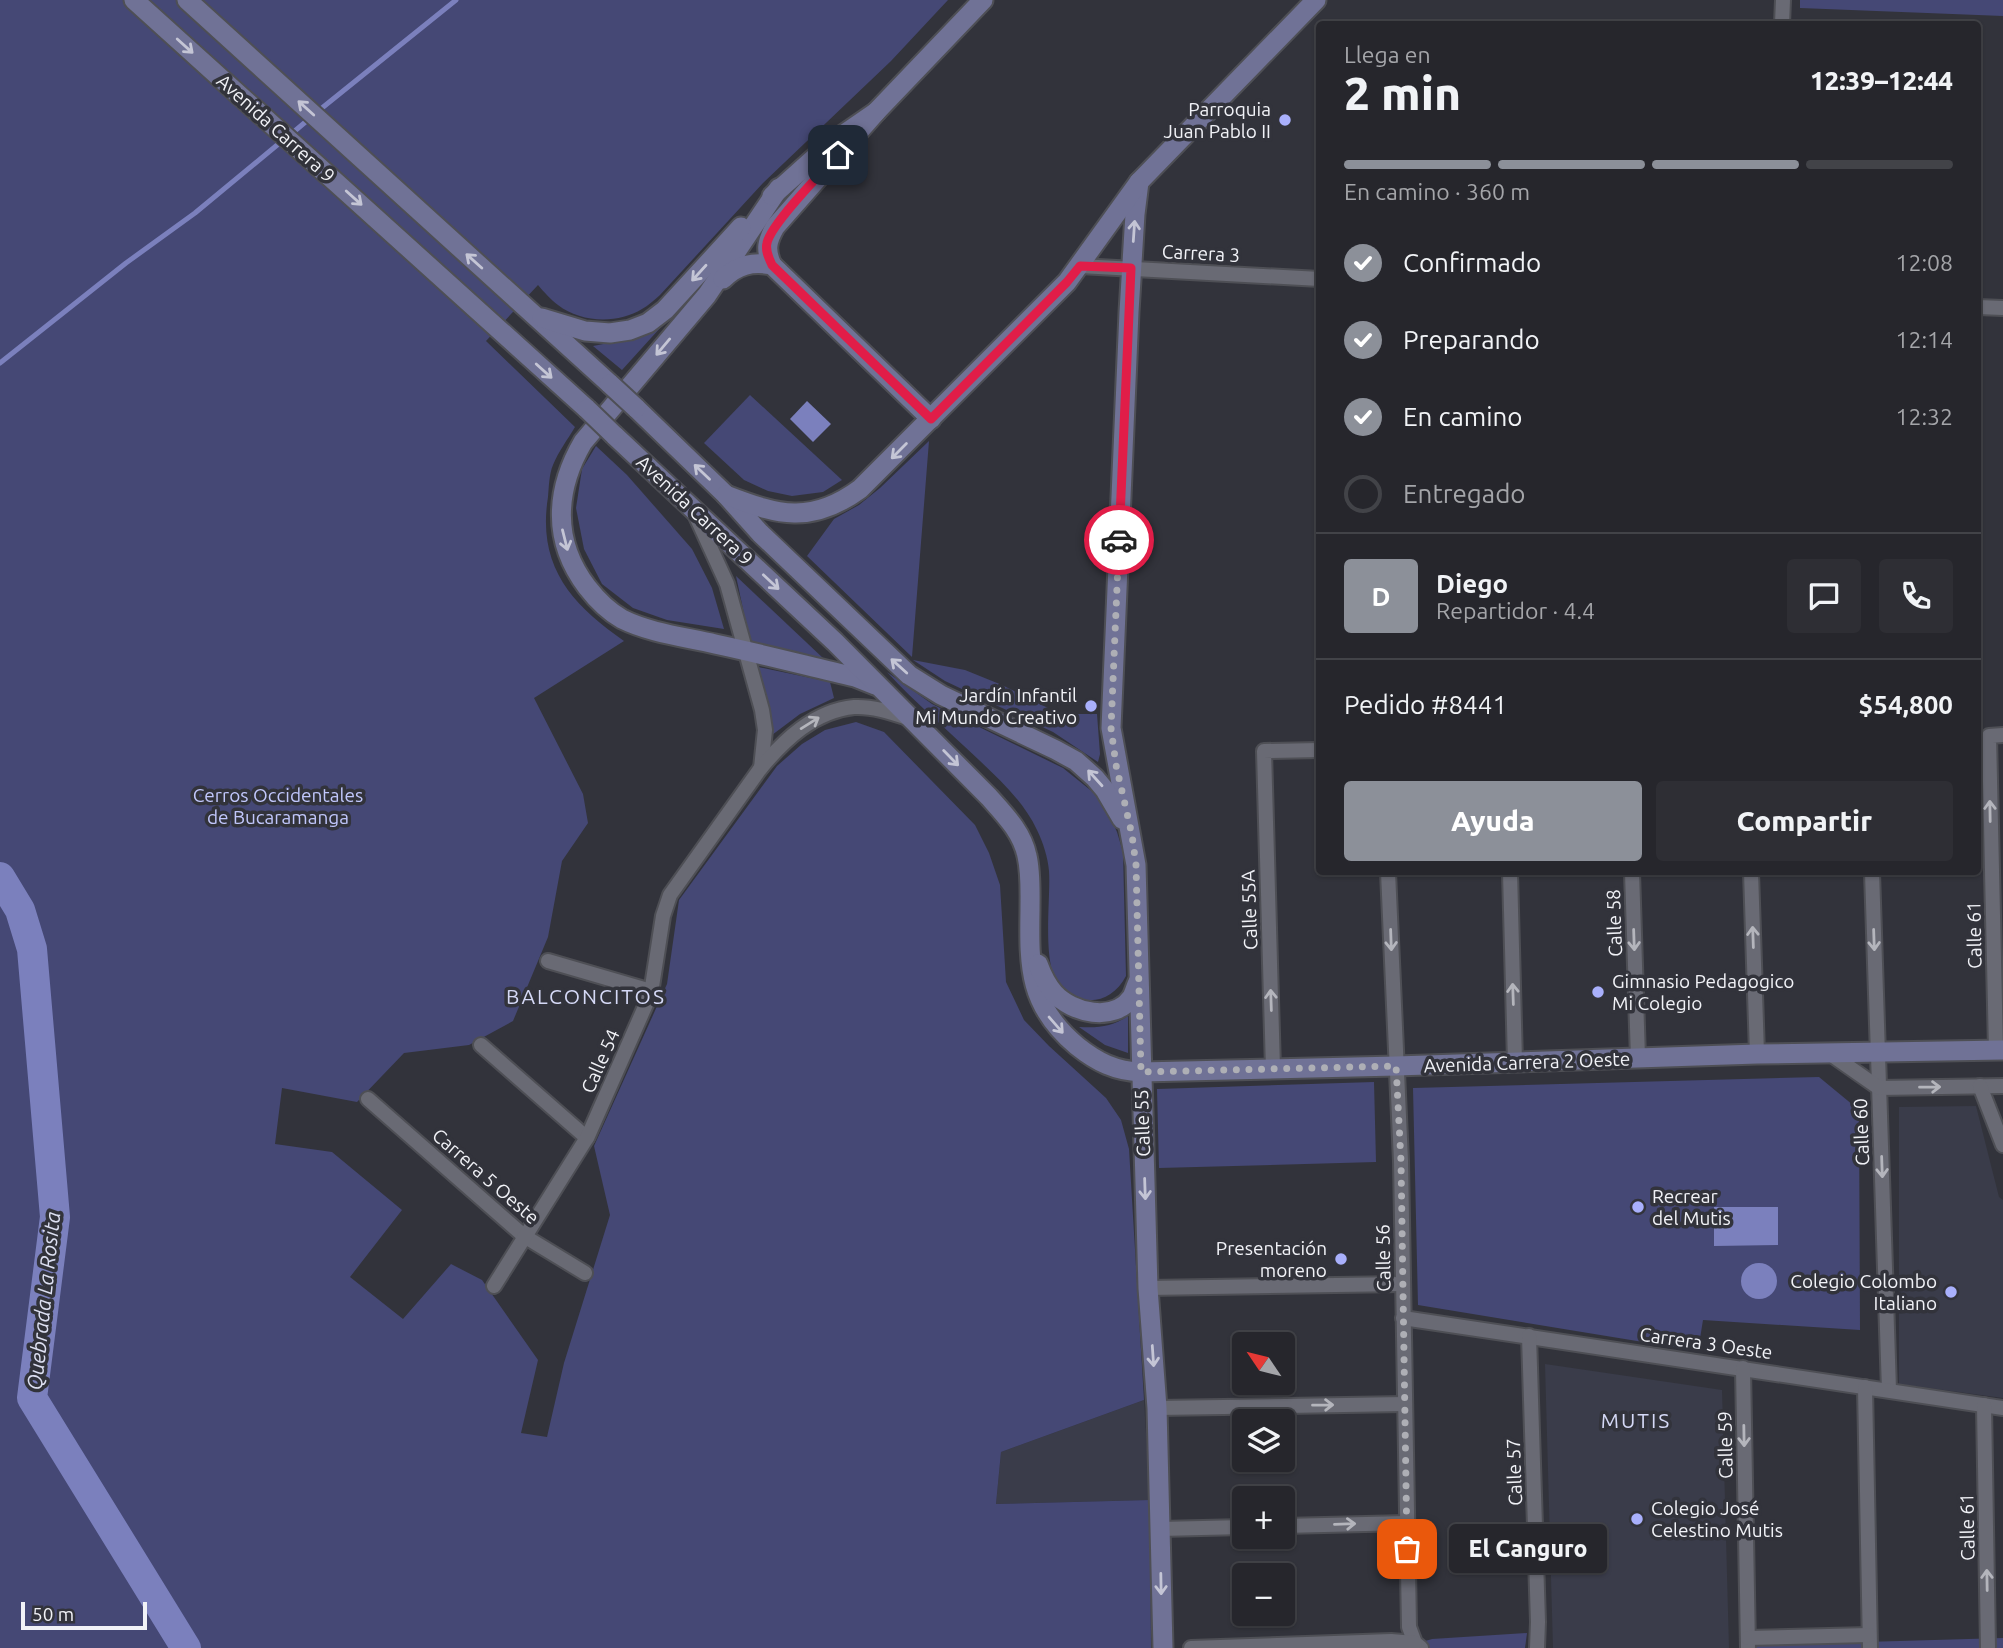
<!DOCTYPE html>
<html lang="es">
<meta charset="utf-8">
<style>
body{margin:0;font-family:Ubuntu,sans-serif;background:#2e2e34;color:#f1f3f6;height:100vh;display:flex;flex-direction:column;font-size:26px;white-space:nowrap}
*{box-sizing:border-box;margin:0}
p{font-size:23px;color:#a4a5a9}
.icon{flex:none;width:38px;height:38px;fill:none;stroke:currentColor;stroke-width:2;stroke-linecap:round;stroke-linejoin:round}
.map{position:relative;flex:1;overflow:hidden}
.drawer{position:absolute;left:1316px;top:21px;width:665px;height:854px;display:flex;flex-direction:column;background:#26262c;border-radius:7px;box-shadow:0 2px 5px #0004,0 0 0 2px #424348}
.drawer>*{flex:none}
.needle{width:46px;rotate:305deg}
.fabs{position:absolute;left:1232px;top:1332px;display:grid;gap:14px}
.fabs a{display:grid;place-items:center;width:63px;height:63px;border-radius:7px;background:#26262c;box-shadow:0 2px 5px #0004,0 0 0 2px #424348;font-size:35px}
.scale{position:absolute;left:21px;bottom:18px;width:126px;box-sizing:border-box;padding-left:7px;border:4px solid #f1f2f7;border-top:0;font-size:19px;line-height:24px;white-space:nowrap;color:#f1f2f7;-webkit-text-stroke:5px #32333b;paint-order:stroke}
.pin{position:absolute;display:grid;place-items:center;width:60px;height:60px;color:#fff;margin:-30px;border-radius:14px;box-shadow:0 4px 10px #0006}
.courier{position:absolute;display:grid;place-items:center;width:70px;height:70px;margin:-35px;border:5px solid #e11d48;border-radius:50%;background:#fff;color:#222;box-shadow:0 2px 9px #0007}
.bubble{position:absolute;height:49px;border-radius:7px;background:#26262c;box-shadow:0 2px 5px #0004,0 0 0 2px #424348;font-size:23px;font-weight:800;line-height:49px;text-align:center}
.overview em{font-style:normal;font-weight:800}
.overview div{display:flex;flex-direction:column-reverse}
.overview{display:flex;align-items:center;justify-content:space-between;height:119px;padding:0 28px}
h1{font-size:46px;font-weight:800;line-height:52px}
.bar{display:grid;grid-template-columns:repeat(4,1fr);gap:10px 7px;align-content:center;height:84px;padding:0 28px}
.bar i{height:9px;border-radius:5px;background:#424348}
.bar .selected{background:#8c9099}
.bar p{grid-column:span 4}
.line{display:flex;align-items:center;gap:18px;padding:0 28px;border-top:2px solid #424348}
.line div{flex:1}
.round{display:grid;place-items:center;flex:none;width:74px;height:74px;border-radius:7px;background:#2e2e34}
ol{padding:0 28px;list-style:none}
li{display:flex;align-items:center;gap:21px;height:77px}
li p{margin-inline-start:auto}
li .icon{padding:7px;border-radius:50%;background:#8c9099;color:#fff;stroke-width:4}
li:last-child{color:#a4a5a9}
li i{width:38px;height:38px;border:4px solid #424348;border-radius:50%}
.button{display:flex;gap:14px;margin-top:auto;padding:14px 28px}
.button a{flex:1;height:80px;border-radius:7px;background:#8c9099;color:#fff;font-size:28px;font-weight:800;line-height:80px;text-align:center}
.button a+a{background:#2e2e34;color:#f1f3f6}
.map>svg:first-child{display:block}
.built{fill:#3a3c4a}
.green{fill:#454875}
.water{fill:#7b80bd}
.lines{fill:none;stroke-linecap:round;stroke-linejoin:round}
.stream{stroke:#7b80bd;stroke-width:5}
.river{stroke:#7b80bd;stroke-width:30}
.street-casing{stroke:#4e4f55;stroke-width:18}
.secondary-casing{stroke:#4e4f55;stroke-width:23}
.street{stroke:#696a74;stroke-width:14}
.secondary{stroke:#707296;stroke-width:19}
.secondary-bridge-casing{stroke:#4e4f55;stroke-width:23;stroke-linecap:butt}
.secondary-bridge{stroke:#707296;stroke-width:19}
.oneway{stroke:#c4c5d5}
.oneway2{stroke:#b4b5bc}
.done{stroke:#aeafb5;stroke-width:7;stroke-dasharray:0 12.6}
.route{stroke:#e11d48;stroke-width:9}
.poi-dot{fill:#a9b0fc;stroke:#32333b;stroke-width:2.5}
.labels{text-anchor:middle;stroke-width:7;stroke-linejoin:round;paint-order:stroke}
.poi-label{font-size:19px;fill:#f1f2f7;stroke:#32333b;text-anchor:end}
.street-label{font-size:19px;fill:#f1f2f7;stroke:#32333b}
.park-label{font-size:19px;fill:#c1c7fc;stroke:#32333b}
.neighbourhood-label{font-size:21px;letter-spacing:2px;fill:#d5d9f6;stroke:#32333b}
.water-label{font-size:21px;font-style:italic;fill:#dde0f2;stroke:#32333b}
</style>
<div class="map">
<svg width="2003" height="1648" viewBox="0 0 2003 1648">
<rect width="100%" height="100%" fill="#32333b"/>
<g class="built">
<path d="M1976,1106L1999,1197L2003,1200V1398L1899,1384V1107Z"/>
<path d="M1545,1364L1722,1390L1729,1648H1553Z"/>
<path d="M1144,1400L1150,1500L996,1504L1001,1452Z"/>
</g>
<g class="green">
<path d="M0,0H948L891,61L763,183L660,295C654,300 648,306 642,309C618,324 581,323 558,305C551,300 544,292 538,285L486,341L575,427C568,439 558,452 553,465C549,474 549,487 548,497C537,566 571,604 624,641L534,698L583,794L588,823L562,861L548,937L513,1021L469,1045L404,1053L357,1102L282,1088L275,1144L332,1152L402,1210L350,1277L403,1319L451,1264L482,1280L538,1360L521,1433L547,1437L564,1363L610,1215L594,1146L667,984L679,900L777,766L802,744L825,730L856,722L884,732L975,825L989,853L1000,885L1006,982L1024,1020L1049,1046L1106,1098L1121,1120L1129,1149L1144,1400L1001,1452L996,1504L1150,1500L1151,1648H0Z"/>
<path d="M1800,0H2003V16L1800,8Z"/>
<path d="M709,274L622,370L593,346L624,340Z"/>
<path d="M750,395L842,480L823,492L792,496L768,491L744,480L704,443Z"/>
<path d="M929,441L912,657L807,556L834,519L859,505L880,488Z"/>
<path d="M596,446L627,475L692,549L712,588L724,629L667,620L633,608L602,584L584,549L576,508L582,469Z"/>
<path d="M736,576L824,659L750,642Z"/>
<path d="M913,660L965,670L1002,685L1060,714H1097L1100,754L1098,762L1053,732L945,681Z"/>
<path d="M758,667L830,682L834,698L800,714L772,735L769,710Z"/>
<path d="M887,672L932,704L1063,768L1094,793L1106,808L1117,832L1123,852L1126,976C1112,1003 1082,1009 1060,986C1041,966 1051,899 1049,871C1048,858 1043,842 1037,830C1024,802 1001,781 979,760C949,731 915,703 887,672Z"/>
<path d="M1128,1016V1053L1105,1045L1079,1027C1098,1028 1112,1027 1128,1016Z"/>
<path d="M1819,1077L1859,1110L1860,1330L1703,1320L1698,1351L1418,1305L1413,1088Z"/>
<path d="M1374,1082L1376,1162L1159,1168L1157,1089Z"/>
<path d="M1527,1633L1525,1648H1402L1432,1639Z"/>
<path d="M2003,1638V1648H1757V1645Z"/>
</g>
<g class="water">
<path d="M807,401L831,424L813,442L790,419Z"/>
<path d="M1714,1207H1778V1245L1714,1246Z"/>
<circle cx="1759" cy="1281" r="18"/>
</g>
<g class="lines">
<g class="stream">
<path d="M317,112L456,0"/>
<path d="M290,135L309,119"/>
<path d="M0,363L126,263L195,213L282,141"/>
</g>
<path class="river" d="M0,877L20,910L32,949L55,1217L32,1398L186,1648"/>
<g class="street-casing">
<g id="street">
<path d="M1782,24L1783,0"/>
<path d="M1080,266L1320,279"/>
<path d="M1978,307L2003,308"/>
<path d="M695,514L727,584L762,710L765,730L761,768"/>
<path d="M1388,872L1401,1161L1409,1627L1415,1643L1421,1648"/>
<path d="M1510,872L1515,1062"/>
<path d="M1632,872L1638,1058"/>
<path d="M1751,872L1757,1054"/>
<path d="M1872,872L1889,1390"/>
<path d="M548,961L651,991"/>
<path d="M481,1045L587,1138"/>
<path d="M1996,1050L1989,736L2003,735"/>
<path d="M1829,1053L1879,1088L2003,1086"/>
<path d="M1273,1069L1264,751L1320,750"/>
<path d="M1980,1086L2003,1145"/>
<path d="M368,1099L524,1236L585,1273"/>
<path d="M494,1286L588,1136L651,993L663,916L670,895L760,769C784,740 814,711 854,707C872,706 890,712 908,718"/>
<path d="M1148,1288L1403,1284"/>
<path d="M1403,1318L2003,1408"/>
<path d="M1529,1336L1538,1622L1537,1648"/>
<path d="M1743,1368L1748,1648"/>
<path d="M1865,1387L1870,1648"/>
<path d="M1984,1405L1988,1648"/>
<path d="M1157,1408L1405,1404"/>
<path d="M1283,1526L1407,1523"/>
<path d="M1160,1529L1244,1527"/>
<path d="M1748,1638L1869,1635"/>
<path d="M1191,1648L1391,1641L1415,1643"/>
</g>
</g>
<g class="secondary-casing">
<g id="secondary">
<path d="M134,0L587,409"/>
<path d="M187,0L610,384"/>
<path d="M1139,182L1135,214L1129,312L1111,728L1136,865L1148,1288L1157,1408L1163,1648"/>
<path d="M779,188L707,295L583,442C555,490 552,541 587,587C597,600 608,611 622,619C650,633 685,637 715,644C762,654 808,666 855,677L875,685"/>
<path d="M772,196L831,143L876,112"/>
<path d="M772,265C765,250 767,241 775,227L876,112L983,0"/>
<path d="M723,279C737,265 752,261 772,265L931,419"/>
<path d="M542,318L585,331L610,333L630,330L648,323L665,310L741,227"/>
<path d="M636,408L726,495L760,533L909,675L941,695L1056,750L1076,761L1095,778L1105,790L1122,819"/>
<path d="M614,435L835,642L989,797C1005,815 1022,832 1027,856C1031,873 1030,892 1030,910C1029,968 1029,1006 1077,1046C1097,1062 1115,1071 1141,1072L1396,1066L1757,1054L2003,1050"/>
<path d="M726,495C778,515 811,525 860,489L1067,282L1139,182L1316,0"/>
<path d="M1038,964C1042,975 1046,984 1054,993C1072,1013 1114,1023 1132,997C1134,993 1136,986 1138,982"/>
</g>
</g>
<use href="#street" class="street"/>
<use href="#secondary" class="secondary"/>
<g class="secondary-bridge-casing">
<g id="secondary-bridge">
<path d="M610,384L636,408"/>
<path d="M587,409L614,435"/>
</g>
</g>
<use href="#secondary-bridge" class="secondary-bridge"/>
</g>
<defs><path id="oneway-shaft" d="M-6 0H5M1.5-3L5.5 0L1.5 3" fill="none" stroke-width="1.6" stroke-linecap="round" stroke-linejoin="round" transform="scale(1.75)"/></defs>
<g class="oneway">
<use href="#oneway-shaft" transform="translate(185 46) rotate(42)"/>
<use href="#oneway-shaft" transform="translate(306 108) rotate(-138)"/>
<use href="#oneway-shaft" transform="translate(354 198) rotate(42)"/>
<use href="#oneway-shaft" transform="translate(1134 231) rotate(-86)"/>
<use href="#oneway-shaft" transform="translate(474 261) rotate(-138)"/>
<use href="#oneway-shaft" transform="translate(699 273) rotate(132)"/>
<use href="#oneway-shaft" transform="translate(663 347) rotate(130)"/>
<use href="#oneway-shaft" transform="translate(544 371) rotate(42)"/>
<use href="#oneway-shaft" transform="translate(899 451) rotate(135)"/>
<use href="#oneway-shaft" transform="translate(702 472) rotate(-136)"/>
<use href="#oneway-shaft" transform="translate(565 540) rotate(76)"/>
<use href="#oneway-shaft" transform="translate(771 582) rotate(43)"/>
<use href="#oneway-shaft" transform="translate(899 666) rotate(-138)"/>
<use href="#oneway-shaft" transform="translate(951 758) rotate(46)"/>
<use href="#oneway-shaft" transform="translate(1095 778) rotate(-132)"/>
<use href="#oneway-shaft" transform="translate(1056 1025) rotate(49)"/>
<use href="#oneway-shaft" transform="translate(1145 1189) rotate(88)"/>
<use href="#oneway-shaft" transform="translate(1153 1356) rotate(86)"/>
<use href="#oneway-shaft" transform="translate(1161 1584) rotate(89)"/>
</g>
<g class="oneway2">
<use href="#oneway-shaft" transform="translate(810 723) rotate(-32)"/>
<use href="#oneway-shaft" transform="translate(1990 811) rotate(-91)"/>
<use href="#oneway-shaft" transform="translate(1753 937) rotate(-92)"/>
<use href="#oneway-shaft" transform="translate(1391 940) rotate(88)"/>
<use href="#oneway-shaft" transform="translate(1634 940) rotate(88)"/>
<use href="#oneway-shaft" transform="translate(1874 940) rotate(88)"/>
<use href="#oneway-shaft" transform="translate(1513 994) rotate(-92)"/>
<use href="#oneway-shaft" transform="translate(1271 1000) rotate(-92)"/>
<use href="#oneway-shaft" transform="translate(1930 1087) rotate(-1)"/>
<use href="#oneway-shaft" transform="translate(1882 1167) rotate(88)"/>
<use href="#oneway-shaft" transform="translate(1323 1405) rotate(-1)"/>
<use href="#oneway-shaft" transform="translate(1744 1436) rotate(89)"/>
<use href="#oneway-shaft" transform="translate(1345 1524) rotate(-2)"/>
<use href="#oneway-shaft" transform="translate(1987 1580) rotate(-91)"/>
</g>
<g class="lines">
<path class="done" d="M1119,540L1111,728L1116,765L1132,835L1136,865L1141,1072L1396,1066L1401,1161L1407,1549"/>
<path class="route" d="M838,155C822,172 771,224 767,243C765,251 769,258 772,265L931,419L1067,282L1080,266L1131,268L1119,540"/>
</g>
<g class="poi-dot">
<circle cx="1285" cy="120" r="7"/>
<circle cx="1091" cy="706" r="7"/>
<circle cx="1598" cy="992" r="7"/>
<circle cx="1638" cy="1207" r="7"/>
<circle cx="1341" cy="1259" r="7"/>
<circle cx="1951" cy="1292" r="7"/>
<circle cx="1637" cy="1519" r="7"/>
</g>
<g class="labels">
<g class="poi-label">
<text x="1271" y="116">Parroquia<tspan x="1271" dy="22">Juan Pablo II</tspan></text>
<text x="1077" y="702">Jardín Infantil<tspan x="1077" dy="22">Mi Mundo Creativo</tspan></text>
<text x="1612" y="988" text-anchor="start">Gimnasio Pedagogico<tspan x="1612" dy="22">Mi Colegio</tspan></text>
<text x="1652" y="1203" text-anchor="start">Recrear<tspan x="1652" dy="22">del Mutis</tspan></text>
<text x="1327" y="1255">Presentación<tspan x="1327" dy="22">moreno</tspan></text>
<text x="1937" y="1288">Colegio Colombo<tspan x="1937" dy="22">Italiano</tspan></text>
<text x="1651" y="1515" text-anchor="start">Colegio José<tspan x="1651" dy="22">Celestino Mutis</tspan></text>
</g>
<g class="street-label">
<text transform="translate(276 128) rotate(42)" y="7">Avenida Carrera 9</text>
<text transform="translate(1201 253) rotate(3)" y="7">Carrera 3</text>
<text transform="translate(695 510) rotate(43)" y="7">Avenida Carrera 9</text>
<text transform="translate(1249 910) rotate(-92)" y="7">Calle 55A</text>
<text transform="translate(1614 923) rotate(-92)" y="7">Calle 58</text>
<text transform="translate(1974 935) rotate(-91)" y="7">Calle 61</text>
<text transform="translate(600 1061) rotate(-66)" y="7">Calle 54</text>
<text transform="translate(1527 1062) rotate(-2)" y="7">Avenida Carrera 2 Oeste</text>
<text transform="translate(1142 1123) rotate(-92)" y="7">Calle 55</text>
<text transform="translate(1861 1132) rotate(-92)" y="7">Calle 60</text>
<text transform="translate(486 1176) rotate(41)" y="7">Carrera 5 Oeste</text>
<text transform="translate(1383 1258) rotate(-91)" y="7">Calle 56</text>
<text transform="translate(1706 1343) rotate(8)" y="7">Carrera 3 Oeste</text>
<text transform="translate(1725 1445) rotate(-91)" y="7">Calle 59</text>
<text transform="translate(1514 1472) rotate(-92)" y="7">Calle 57</text>
<text transform="translate(1967 1527) rotate(-91)" y="7">Calle 61</text>
</g>
<g class="park-label">
<text x="278" y="802">Cerros Occidentales<tspan x="278" dy="22">de Bucaramanga</tspan></text>
</g>
<g class="neighbourhood-label">
<text x="586" y="1004">BALCONCITOS</text>
<text x="1636" y="1428">MUTIS</text>
</g>
<g class="water-label">
<text transform="translate(44 1301) rotate(-84)" y="7">Quebrada La Rosita</text>
</g>
</g>
</svg>
<div class="fabs">
<a><svg class="needle" viewBox="-14 -14 28 28"><path d="M0-13l5 13h-10z" fill="#e53935"/><path d="M0 13l5-13h-10z" fill="#a4a5a9"/></svg></a>
<a><svg class="icon" aria-label="layers" viewBox="0 0 24 24"><path d="M12 4l9 5-9 5-9-5zM3 14l9 5 9-5"/></svg></a>
<a>+</a>
<a>−</a>
</div>
<div class="scale">50 m</div>
<div class="pin" style="left:1407px;top:1549px;background:#ea580c"><svg class="icon" aria-label="bag" viewBox="0 0 24 24"><path d="M5 8h14l-1 12H6zM9 8a3 3 0 0 1 6 0"/></svg></div>
<div class="pin" style="left:838px;top:155px;background:#1f2937"><svg class="icon" aria-label="home" viewBox="0 0 24 24"><path d="M3 11l9-7 9 7M6 9v11h12V9"/></svg></div>
<div class="courier" style="left:1119px;top:540px"><svg class="icon" aria-label="car" viewBox="0 0 24 24"><path d="M5 17H2v-5l4-1 3-4h7l3 4 3 1v5h-3M9 17h6M6 11h13"/><circle cx="7" cy="17" r="2"/><circle cx="17" cy="17" r="2"/></svg></div>
<div class="bubble" style="left:1449px;top:1524px;width:158px">El Canguro</div>
<section class="drawer">
<div class="overview"><div><h1>2 min</h1><p>Llega en</p></div><em>12:39–12:44</em></div>
<div class="bar"><i class="selected"></i><i class="selected"></i><i class="selected"></i><i></i><p>En camino · 360 m</p></div>
<ol>
<li><svg class="icon" aria-label="check" viewBox="0 0 24 24"><path d="M5 12l5 5 9-10"/></svg>Confirmado<p>12:08</p></li>
<li><svg class="icon" aria-label="check" viewBox="0 0 24 24"><path d="M5 12l5 5 9-10"/></svg>Preparando<p>12:14</p></li>
<li><svg class="icon" aria-label="check" viewBox="0 0 24 24"><path d="M5 12l5 5 9-10"/></svg>En camino<p>12:32</p></li>
<li><i></i>Entregado</li>
</ol>
<div class="line" style="height:126px"><b class="round" style="background:#8c9099;color:#fff">D</b><div><b>Diego</b><p>Repartidor · 4.4</p></div><a class="round"><svg class="icon" aria-label="chat" viewBox="0 0 24 24"><path d="M4 5h16v11H9l-5 4z"/></svg></a><a class="round"><svg class="icon" aria-label="phone" viewBox="0 0 24 24"><path d="M5 4h4l2 5-3 2q2 4 5 5l2-3 5 2v4C11 20 4 13 5 4z"/></svg></a></div>
<div class="line" style="height:91px"><div>Pedido #8441</div><b>$54,800</b></div>
<div class="button"><a>Ayuda</a><a>Compartir</a></div>
</section>
</div>
